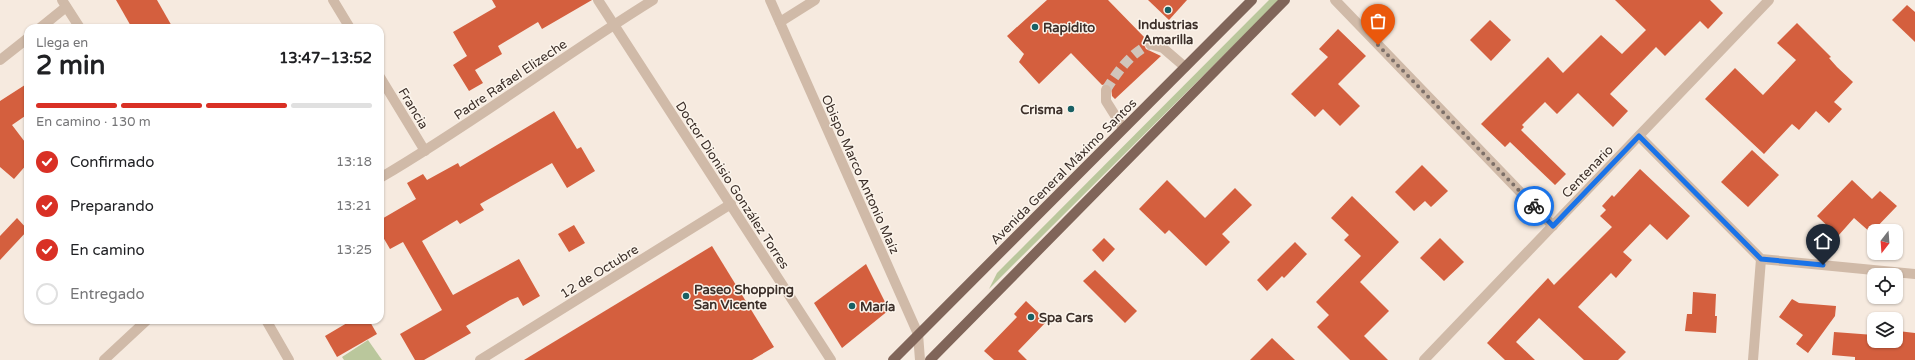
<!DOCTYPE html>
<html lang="es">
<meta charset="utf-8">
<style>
body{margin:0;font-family:"Varela Round",sans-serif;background:#f6f6f6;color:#202124;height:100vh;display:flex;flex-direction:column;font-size:15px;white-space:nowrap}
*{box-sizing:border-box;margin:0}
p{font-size:13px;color:#757577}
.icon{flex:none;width:22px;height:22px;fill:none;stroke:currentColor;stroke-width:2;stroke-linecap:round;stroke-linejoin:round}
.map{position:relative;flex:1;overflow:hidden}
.side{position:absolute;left:24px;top:24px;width:360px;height:300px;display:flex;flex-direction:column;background:#fff;border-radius:12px;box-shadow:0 1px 3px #0004}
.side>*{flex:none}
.needle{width:26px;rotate:197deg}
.fabs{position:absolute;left:1867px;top:224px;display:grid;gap:8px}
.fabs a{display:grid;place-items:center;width:36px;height:36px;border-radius:8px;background:#fff;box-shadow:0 1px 3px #0004;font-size:20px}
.pin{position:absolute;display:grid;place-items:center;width:34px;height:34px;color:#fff;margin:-41px -17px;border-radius:50% 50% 50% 0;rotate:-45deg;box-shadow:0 0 4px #0007}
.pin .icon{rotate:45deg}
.courier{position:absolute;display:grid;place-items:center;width:40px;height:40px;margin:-20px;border:3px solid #1a73e8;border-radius:50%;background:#fff;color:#222;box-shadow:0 1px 5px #0007}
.head em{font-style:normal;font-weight:800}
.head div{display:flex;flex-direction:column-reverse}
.head{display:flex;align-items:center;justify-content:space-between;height:68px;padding:0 12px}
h1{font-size:26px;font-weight:800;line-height:30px}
.bar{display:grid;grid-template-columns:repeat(4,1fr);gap:6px 4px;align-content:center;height:48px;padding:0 12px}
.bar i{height:5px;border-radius:3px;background:#e0e0e0}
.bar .selected{background:#d93025}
.bar p{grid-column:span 4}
ol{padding:0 12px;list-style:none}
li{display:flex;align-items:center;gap:12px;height:44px}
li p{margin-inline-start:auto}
li .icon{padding:4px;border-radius:50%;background:#d93025;color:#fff;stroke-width:4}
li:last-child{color:#757577}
li i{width:22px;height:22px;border:2px solid #e0e0e0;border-radius:50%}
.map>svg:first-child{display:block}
.green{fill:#bac79c}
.building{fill:#d45f3e}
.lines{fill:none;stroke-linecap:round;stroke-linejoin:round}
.minor-tunnel{stroke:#d1c5bb;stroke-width:10;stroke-dasharray:10 5;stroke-linecap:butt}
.minor{stroke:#d0baa8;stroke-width:10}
.major{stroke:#806559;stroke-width:10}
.done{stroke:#7d7069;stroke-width:4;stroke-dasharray:0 7.2}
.route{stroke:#1a73e8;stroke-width:5}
.poi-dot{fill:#196064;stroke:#fcf5ec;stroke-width:1.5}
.labels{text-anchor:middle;stroke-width:3;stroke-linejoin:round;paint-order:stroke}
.poi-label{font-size:13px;font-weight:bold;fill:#3c2f29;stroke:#fcf5ec;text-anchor:start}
.street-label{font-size:13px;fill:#3c2f29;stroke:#fcf5ec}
</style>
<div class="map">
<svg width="1915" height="360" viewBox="0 0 1915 360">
<rect width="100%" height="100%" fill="#f6eadf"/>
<g class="green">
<path d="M1269,0H1279L989,289L997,273Z"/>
<path d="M368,340L382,360H344L342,357Z"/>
</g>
<g class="building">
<path d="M116,0H157L173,28H132Z"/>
<path d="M492,0H592L542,29L538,22L498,46L502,54L475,70L483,83L469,91L453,65L467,56L453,32L496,7Z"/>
<path d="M1047,0H1108L1146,39L1144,45L1146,49L1161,56L1115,99L1112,96L1111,86L1106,84L1102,85L1071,53L1039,84L1019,62L1024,54L1007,36Z"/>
<path d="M1148,0H1187L1169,20Z"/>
<path d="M1615,0H1710L1723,13L1708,29L1700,21L1665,56L1656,47L1610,94L1628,111L1613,127L1578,93L1557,114L1545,102L1522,125L1524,127L1521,130L1566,174L1555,185L1510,142L1505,147L1481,124L1548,57L1563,73L1601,35L1622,54L1646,30Z"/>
<path d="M1907,5L1915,12V42L1892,20Z"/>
<path d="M1490,20L1511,40L1491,61L1470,40Z"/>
<path d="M1797,23L1831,57L1829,58L1837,67L1853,82L1834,102L1842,109L1829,123L1816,111L1799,130L1792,124L1764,154L1705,99L1735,68L1763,95L1796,60L1777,43Z"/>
<path d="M1338,29L1366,56L1338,84L1360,106L1340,126L1323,109L1315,117L1291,94L1328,57L1319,49Z"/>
<path d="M28,83V114L12,125L28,146V163L14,179L0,167V101Z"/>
<path d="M554,111L577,149L581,147L595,171L567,188L552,163L480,204L484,210L460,224L457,220L422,241L453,295L519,259L540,296L523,306L518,297L510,300L466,326L471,333L424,360H415L400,334L442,310L403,242L390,249L380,232V220L416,199L407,183L423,174L427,180L458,163L460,167Z"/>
<path d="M1752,150L1779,175L1748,207L1721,182Z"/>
<path d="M1422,165L1448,191L1431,207L1425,201L1414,211L1395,192Z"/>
<path d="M1640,169L1690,216L1667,240L1650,224L1623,252L1632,260L1616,278L1611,273L1578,307L1626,352L1618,360H1584L1539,318L1516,342L1535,360H1505L1487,343L1548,278L1554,285L1612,227L1600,216L1606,210L1602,206L1612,195L1614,197Z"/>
<path d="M1167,180L1205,218L1235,188L1252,205L1222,234L1230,242L1206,266L1169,230L1165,234L1139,209Z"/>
<path d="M1852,180L1872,199L1880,191L1897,206L1871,233L1854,218L1838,236L1817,216Z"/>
<path d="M1352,196L1399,242L1360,282L1389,311L1364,336L1388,360H1350L1317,327L1329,315L1316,302L1361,256L1344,240L1349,235L1331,218Z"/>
<path d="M17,218L28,230L0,260V236Z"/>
<path d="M574,225L585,243L569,252L558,234Z"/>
<path d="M1104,238L1115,249L1103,262L1092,250Z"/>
<path d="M1440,238L1464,262L1444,281L1420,258Z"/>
<path d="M1295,242L1307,254L1288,274L1284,278L1282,276L1267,291L1257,280Z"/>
<path d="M712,246L774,347L752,360H524Z"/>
<path d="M866,264L889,310L842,348L814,303Z"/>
<path d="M1095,270L1137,311L1125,323L1083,281Z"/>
<path d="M1693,292L1716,294L1715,316H1717L1716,333L1685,331L1687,314H1692Z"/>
<path d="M1792,299L1799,303L1836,306L1835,316L1808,353L1796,344L1803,335L1779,317Z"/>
<path d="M1026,301L1047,321L1018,351L1027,360H994L984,351L1017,317L1014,314Z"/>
<path d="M352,320H369L377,334L337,357L325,336Z"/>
<path d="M1898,331L1915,333V360H1855V357L1832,355L1834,332L1874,335V341H1896Z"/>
<path d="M1272,338L1295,360H1250Z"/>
</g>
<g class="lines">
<path class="minor-tunnel" d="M1106,90C1118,71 1130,54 1150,44"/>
<g class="minor">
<path d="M62,0L80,28"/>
<path d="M333,0L350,28"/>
<path d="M598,0L831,360"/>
<path d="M770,0L918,334L920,360"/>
<path d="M1335,0L1553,226"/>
<path d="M780,22L815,0"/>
<path d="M40,28L66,7"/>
<path d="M1150,44L1163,48L1185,67"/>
<path d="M0,60L28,38"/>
<path d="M380,77L425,151"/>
<path d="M1106,90V101L1123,128"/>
<path d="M1639,136L1761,259L1915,274"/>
<path d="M380,178C474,123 561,57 653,0"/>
<path d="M266,320L289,360"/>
<path d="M104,360L147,320"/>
<path d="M480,360L731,204"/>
<path d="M1424,360L1769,0"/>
<path d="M1753,360L1761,259"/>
</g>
<g class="major">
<path d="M893,360L1252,0"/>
<path d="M930,360L1285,0"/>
</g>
</g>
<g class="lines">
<path class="done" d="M1378,45L1534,206"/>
<path class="route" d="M1534,206L1553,226L1639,136L1761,259L1823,265"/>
</g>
<g class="poi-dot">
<circle cx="1168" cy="10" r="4"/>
<circle cx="1035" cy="27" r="4"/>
<circle cx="1071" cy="109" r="4"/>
<circle cx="686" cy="296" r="4"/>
<circle cx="852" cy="306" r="4"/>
<circle cx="1031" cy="317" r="4"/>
</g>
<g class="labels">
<g class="poi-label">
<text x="1168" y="29" text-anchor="middle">Industrias<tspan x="1168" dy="15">Amarilla</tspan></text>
<text x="1043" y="32">Rapidito</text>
<text x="1063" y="114" text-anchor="end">Crisma</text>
<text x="694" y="294">Paseo Shopping<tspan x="694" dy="15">San Vicente</tspan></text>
<text x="860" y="311">María</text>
<text x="1039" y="322">Spa Cars</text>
</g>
<g class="street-label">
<text transform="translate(510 79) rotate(-34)" y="5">Padre Rafael Elizeche</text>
<text transform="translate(414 108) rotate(59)" y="5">Francia</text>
<text transform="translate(1063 171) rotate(-45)" y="5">Avenida General Máximo Santos</text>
<text transform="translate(1587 171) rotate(-46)" y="5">Centenario</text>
<text transform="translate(861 174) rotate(66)" y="5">Obispo Marco Antonio Maíz</text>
<text transform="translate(733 185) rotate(57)" y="5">Doctor Dionisio González Torres</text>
<text transform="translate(599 271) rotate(-32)" y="5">12 de Octubre</text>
</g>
</g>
</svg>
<div class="fabs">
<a><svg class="needle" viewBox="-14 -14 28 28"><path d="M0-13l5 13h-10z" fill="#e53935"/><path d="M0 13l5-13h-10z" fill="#757577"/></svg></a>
<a><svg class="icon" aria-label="locate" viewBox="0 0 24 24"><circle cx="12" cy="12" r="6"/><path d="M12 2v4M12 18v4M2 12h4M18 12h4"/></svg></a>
<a><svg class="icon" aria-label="layers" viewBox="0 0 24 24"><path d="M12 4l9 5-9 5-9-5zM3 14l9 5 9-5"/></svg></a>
</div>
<div class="pin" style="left:1378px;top:45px;background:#ea580c"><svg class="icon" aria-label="bag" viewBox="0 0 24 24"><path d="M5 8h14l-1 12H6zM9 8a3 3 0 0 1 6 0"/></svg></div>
<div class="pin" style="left:1823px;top:265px;background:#1f2937"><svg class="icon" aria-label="home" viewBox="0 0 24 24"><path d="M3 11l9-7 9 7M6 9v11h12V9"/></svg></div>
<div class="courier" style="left:1534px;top:206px"><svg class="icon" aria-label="bike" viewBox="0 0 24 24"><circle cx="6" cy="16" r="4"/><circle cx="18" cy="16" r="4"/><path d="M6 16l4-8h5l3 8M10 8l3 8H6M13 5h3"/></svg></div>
<section class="side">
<div class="head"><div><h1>2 min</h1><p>Llega en</p></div><em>13:47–13:52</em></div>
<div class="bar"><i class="selected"></i><i class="selected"></i><i class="selected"></i><i></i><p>En camino · 130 m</p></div>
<ol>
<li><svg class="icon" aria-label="check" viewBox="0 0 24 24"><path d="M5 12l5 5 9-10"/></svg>Confirmado<p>13:18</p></li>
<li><svg class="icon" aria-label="check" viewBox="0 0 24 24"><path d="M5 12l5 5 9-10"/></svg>Preparando<p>13:21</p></li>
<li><svg class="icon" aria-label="check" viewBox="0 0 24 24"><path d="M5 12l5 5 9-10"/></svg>En camino<p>13:25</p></li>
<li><i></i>Entregado</li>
</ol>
</section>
</div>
